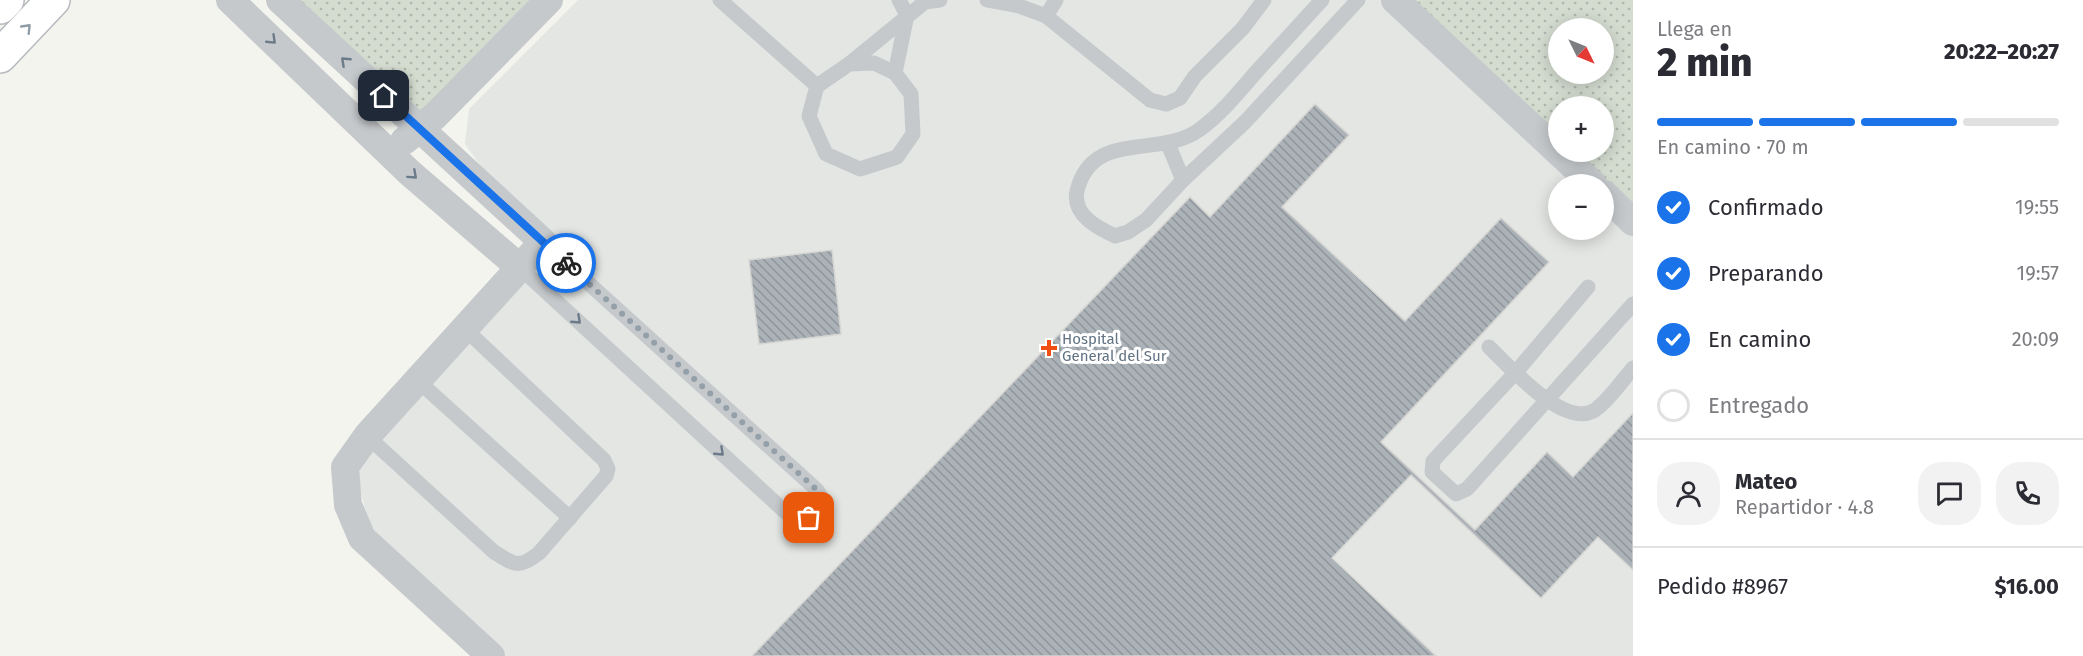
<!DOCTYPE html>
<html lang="es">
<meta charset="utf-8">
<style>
body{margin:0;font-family:"Fira Sans",sans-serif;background:#f2f2f3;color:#2b2b33;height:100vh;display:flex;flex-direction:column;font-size:22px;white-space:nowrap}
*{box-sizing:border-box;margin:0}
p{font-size:20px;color:#7c7c81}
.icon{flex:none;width:33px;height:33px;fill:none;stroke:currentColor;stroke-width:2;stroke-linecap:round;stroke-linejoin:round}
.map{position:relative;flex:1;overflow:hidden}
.side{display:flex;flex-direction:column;background:#fff;width:450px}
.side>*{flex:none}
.needle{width:39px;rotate:133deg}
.controls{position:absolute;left:1548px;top:18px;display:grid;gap:12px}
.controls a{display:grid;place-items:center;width:66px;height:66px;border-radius:50%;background:#fff;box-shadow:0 3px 15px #0003;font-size:30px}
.pin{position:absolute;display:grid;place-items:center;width:51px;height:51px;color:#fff;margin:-26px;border-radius:12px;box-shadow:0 3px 9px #0006}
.courier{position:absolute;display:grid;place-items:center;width:60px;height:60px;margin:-30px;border:4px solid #1a73e8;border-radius:50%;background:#fff;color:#222;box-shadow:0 2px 8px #0007}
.overview em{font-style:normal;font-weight:800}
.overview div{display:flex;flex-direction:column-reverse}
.overview{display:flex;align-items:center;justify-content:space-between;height:102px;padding:0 24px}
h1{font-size:39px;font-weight:800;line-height:45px}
.bar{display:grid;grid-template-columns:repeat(4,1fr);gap:9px 6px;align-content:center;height:72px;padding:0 24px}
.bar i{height:8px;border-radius:4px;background:#e1e1e2}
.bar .current{background:#1a73e8}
.bar p{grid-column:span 4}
.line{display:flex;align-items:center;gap:15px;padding:0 24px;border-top:2px solid #e1e1e2}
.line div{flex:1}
.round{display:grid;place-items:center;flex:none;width:63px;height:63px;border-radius:24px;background:#f2f2f3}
ol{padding:0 24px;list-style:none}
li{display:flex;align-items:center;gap:18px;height:66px}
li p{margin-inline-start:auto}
li .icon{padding:6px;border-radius:50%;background:#1a73e8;color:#fff;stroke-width:4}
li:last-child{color:#7c7c81}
li i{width:33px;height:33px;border:3px solid #e1e1e2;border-radius:50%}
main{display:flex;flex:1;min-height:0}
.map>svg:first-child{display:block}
.built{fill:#e4e6e3}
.park{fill:url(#park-dots);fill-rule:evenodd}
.building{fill:url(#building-back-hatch);stroke:#d5d5d2;stroke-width:1.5}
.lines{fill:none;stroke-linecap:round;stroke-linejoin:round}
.primary-casing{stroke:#b6babe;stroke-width:36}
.service{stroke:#c6c9cc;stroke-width:15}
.minor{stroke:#c6c9cc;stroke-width:28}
.primary{stroke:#fff;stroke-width:33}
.oneway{stroke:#909ca8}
.oneway2{stroke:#6b7b8a}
.done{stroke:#94a0a9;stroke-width:6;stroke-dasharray:0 10.8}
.route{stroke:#1a73e8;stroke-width:8}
.poi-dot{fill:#f04f14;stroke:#fff;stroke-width:2}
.labels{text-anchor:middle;stroke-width:6;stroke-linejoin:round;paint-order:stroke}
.poi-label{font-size:15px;fill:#617283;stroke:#fff;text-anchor:start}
</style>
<main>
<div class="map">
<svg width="1633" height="656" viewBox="0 0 1633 656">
<defs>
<pattern id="park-dots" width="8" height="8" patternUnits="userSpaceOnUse" patternTransform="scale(1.5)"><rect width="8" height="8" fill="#d4dcd0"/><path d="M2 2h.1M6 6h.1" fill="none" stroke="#afb7ae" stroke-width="1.8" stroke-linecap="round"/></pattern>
<pattern id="building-back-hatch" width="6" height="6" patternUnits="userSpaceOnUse" patternTransform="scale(1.5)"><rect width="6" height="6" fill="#abb2b8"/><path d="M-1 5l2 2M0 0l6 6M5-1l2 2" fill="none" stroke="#8f959b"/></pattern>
</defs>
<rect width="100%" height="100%" fill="#f4f4ef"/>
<path class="built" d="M578,0H1395L1593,184H1558V230H1604V194L1633,222V656H506L378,536L367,518L358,478L361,465L371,450L559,245L490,179L465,144L469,109Z"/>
<g class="park">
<path d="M280,0H550L418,129Z"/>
<path d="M1395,0H1633V222ZM1558,28H1604V74H1558ZM1558,106H1604V152H1558Z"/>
</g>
<g class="building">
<path d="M1315,104L1349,135L1282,207L1405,321L1501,218L1549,262L1381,442L1475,530L1547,452L1573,477L1633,413V570L1598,537L1541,598L1411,475L1332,558L1436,656H752L1190,197L1210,217Z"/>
<path d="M832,250L841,334L759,344L749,260Z"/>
</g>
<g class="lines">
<g class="primary-casing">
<g id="primary">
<path d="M0,7L7,0"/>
<path d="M0,56L53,0"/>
</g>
</g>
<g class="service">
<path d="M720,0L817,86"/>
<path d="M987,0L1019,6L1046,16L1150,100L1166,104L1180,98L1195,76L1243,28L1264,0"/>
<path d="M1322,0C1300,24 1279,47 1257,71C1239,92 1221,114 1199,130C1158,159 1092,129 1077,191C1072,215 1098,228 1115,236L1128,232L1146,220L1183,180L1245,122L1358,0"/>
<path d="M1046,16L1056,0"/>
<path d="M874,63L895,73L911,94L913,134L897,157L860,169L826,154L809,116L817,86L849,64Z"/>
<path d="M849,64L925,2L940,0"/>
<path d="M895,73L907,15L899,0"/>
<path d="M1168,144L1183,180"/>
<path d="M518,266L792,518L802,521L815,514L822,499L817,490L543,242"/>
<path d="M1588,287L1516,372L1433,461L1432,472L1456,494L1467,489L1633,304"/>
<path d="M1489,347C1509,366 1565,430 1595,410C1609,400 1622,381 1633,368"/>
<path d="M417,380L570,518"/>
<path d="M367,436L494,552C515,565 519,569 539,553L606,476L608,469L604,460L464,328"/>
</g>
<g class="minor">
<path d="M230,0L410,173L518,266"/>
<path d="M280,0L543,242L367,436L345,467L348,505L362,538L491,656"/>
<path d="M1395,0L1593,184"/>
<path d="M404,141L435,116L549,0"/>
<path d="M1604,194L1633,222"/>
</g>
<use href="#primary" class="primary"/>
</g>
<defs><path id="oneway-chevron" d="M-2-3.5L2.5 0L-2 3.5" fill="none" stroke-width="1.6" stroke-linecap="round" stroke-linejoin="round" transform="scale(1.5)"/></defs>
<use class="oneway" href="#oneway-chevron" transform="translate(27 28) rotate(-46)"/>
<g class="oneway2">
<use href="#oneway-chevron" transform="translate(272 40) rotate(44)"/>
<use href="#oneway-chevron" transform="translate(345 61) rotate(-137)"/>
<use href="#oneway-chevron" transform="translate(413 175) rotate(42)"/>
<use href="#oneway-chevron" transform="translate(577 320) rotate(43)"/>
<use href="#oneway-chevron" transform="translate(720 452) rotate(43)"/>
</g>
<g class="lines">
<path class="done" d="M566,263L817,490C823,502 821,511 809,518"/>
<path class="route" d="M384,96L566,263"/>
</g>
<path class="poi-dot" d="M1046 339h6v6h6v6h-6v6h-6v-6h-6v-6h6z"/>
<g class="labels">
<g class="poi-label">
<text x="1062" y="344">Hospital<tspan x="1062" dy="17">General del Sur</tspan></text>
</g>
</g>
</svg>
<div class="controls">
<a><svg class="needle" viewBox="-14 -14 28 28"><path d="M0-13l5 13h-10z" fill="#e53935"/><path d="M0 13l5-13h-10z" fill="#7c7c81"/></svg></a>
<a>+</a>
<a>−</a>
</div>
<div class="pin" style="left:809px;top:518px;background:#ea580c"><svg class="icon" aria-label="bag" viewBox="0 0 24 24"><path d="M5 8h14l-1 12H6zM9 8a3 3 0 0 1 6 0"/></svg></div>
<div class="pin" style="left:384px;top:96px;background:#1f2937"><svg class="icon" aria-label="home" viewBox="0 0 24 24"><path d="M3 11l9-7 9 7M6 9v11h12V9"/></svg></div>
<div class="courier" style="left:566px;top:263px"><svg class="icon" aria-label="bike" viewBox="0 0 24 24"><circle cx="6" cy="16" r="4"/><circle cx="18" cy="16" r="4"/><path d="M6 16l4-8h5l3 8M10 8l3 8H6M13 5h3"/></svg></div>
</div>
<section class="side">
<div class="overview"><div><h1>2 min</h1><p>Llega en</p></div><em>20:22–20:27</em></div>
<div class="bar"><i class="current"></i><i class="current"></i><i class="current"></i><i></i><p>En camino · 70 m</p></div>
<ol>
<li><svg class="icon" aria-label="check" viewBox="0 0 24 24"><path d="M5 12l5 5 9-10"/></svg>Confirmado<p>19:55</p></li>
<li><svg class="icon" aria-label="check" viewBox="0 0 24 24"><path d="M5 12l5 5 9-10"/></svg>Preparando<p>19:57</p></li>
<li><svg class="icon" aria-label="check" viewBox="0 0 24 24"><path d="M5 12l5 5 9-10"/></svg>En camino<p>20:09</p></li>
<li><i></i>Entregado</li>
</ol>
<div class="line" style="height:108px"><a class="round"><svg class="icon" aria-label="person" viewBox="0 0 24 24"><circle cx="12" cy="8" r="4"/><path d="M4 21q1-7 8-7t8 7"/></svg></a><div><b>Mateo</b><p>Repartidor · 4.8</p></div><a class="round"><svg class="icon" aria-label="chat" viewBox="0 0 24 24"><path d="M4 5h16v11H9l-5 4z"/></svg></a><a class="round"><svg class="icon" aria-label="phone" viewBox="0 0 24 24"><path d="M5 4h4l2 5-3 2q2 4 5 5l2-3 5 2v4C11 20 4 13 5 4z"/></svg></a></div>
<div class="line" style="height:78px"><div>Pedido #8967</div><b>$16.00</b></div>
</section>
</main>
